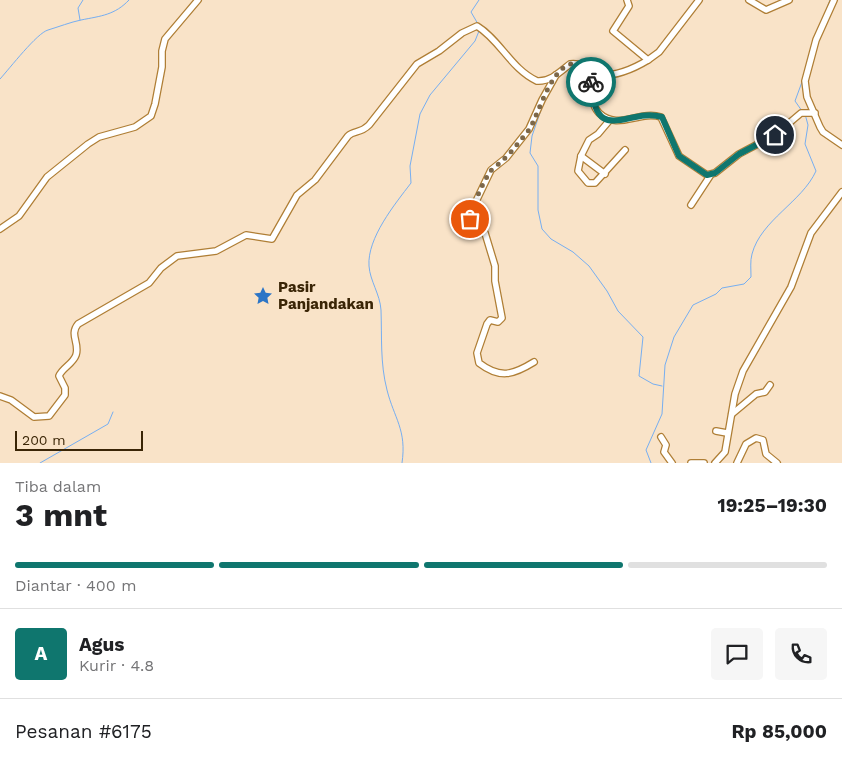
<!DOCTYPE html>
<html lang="id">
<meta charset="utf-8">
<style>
body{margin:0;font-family:"Work Sans",sans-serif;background:#f6f6f6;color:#202124;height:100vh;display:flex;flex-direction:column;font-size:19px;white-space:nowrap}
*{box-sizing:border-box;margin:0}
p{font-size:16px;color:#757577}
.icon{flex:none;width:28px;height:28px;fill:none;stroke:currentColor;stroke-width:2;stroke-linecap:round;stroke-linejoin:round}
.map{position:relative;height:463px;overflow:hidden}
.drawer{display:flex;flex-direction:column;background:#fff;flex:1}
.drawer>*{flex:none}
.scale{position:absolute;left:15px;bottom:12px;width:128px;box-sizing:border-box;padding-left:5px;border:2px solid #3a2506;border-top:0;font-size:14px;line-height:18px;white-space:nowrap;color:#3a2506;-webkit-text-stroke:4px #f9e3c8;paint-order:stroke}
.pin{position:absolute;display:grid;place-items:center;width:42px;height:42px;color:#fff;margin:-21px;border:2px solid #fff;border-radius:50%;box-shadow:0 1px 5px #0007}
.courier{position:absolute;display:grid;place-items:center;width:50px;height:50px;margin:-25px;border:4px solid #0f766e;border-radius:50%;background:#fff;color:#222;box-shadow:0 1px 6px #0007}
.head em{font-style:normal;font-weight:700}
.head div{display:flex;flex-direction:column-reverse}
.head{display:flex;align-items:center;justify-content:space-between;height:85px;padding:0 15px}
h1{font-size:32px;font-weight:700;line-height:38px}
.bar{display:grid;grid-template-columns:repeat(4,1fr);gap:8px 5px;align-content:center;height:60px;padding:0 15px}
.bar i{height:6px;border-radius:4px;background:#e0e0e0}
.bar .selected{background:#0f766e}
.bar p{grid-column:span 4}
.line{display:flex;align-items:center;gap:12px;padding:0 15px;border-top:1px solid #e0e0e0}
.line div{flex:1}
.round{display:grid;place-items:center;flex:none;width:52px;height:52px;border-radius:5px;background:#f6f6f6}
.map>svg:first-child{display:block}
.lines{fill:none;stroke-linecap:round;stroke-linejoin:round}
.stream{stroke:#76aef1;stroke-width:1}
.minor-casing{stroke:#af7e35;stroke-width:8}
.minor{stroke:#fff;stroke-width:5.5}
.done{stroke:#7d684a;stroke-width:5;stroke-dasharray:0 9}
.route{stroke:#0f766e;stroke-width:6}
.labels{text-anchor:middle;stroke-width:4.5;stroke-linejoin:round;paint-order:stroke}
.poi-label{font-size:15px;font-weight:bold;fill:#3a2506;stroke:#f9e3c8;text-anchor:start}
</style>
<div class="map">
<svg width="842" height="463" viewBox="0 0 842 463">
<rect width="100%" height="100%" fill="#f9e3c8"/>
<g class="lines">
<g class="stream">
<path d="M826,11L830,0"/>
<path d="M80,20L78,8L83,0"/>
<path d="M478,24L471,12L479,0"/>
<path d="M810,52L813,41"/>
<path d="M0,79C10,68 37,33 48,30C58,27 71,22 81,20C101,16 115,15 129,0"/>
<path d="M543,104L532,136L530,153L538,166V210L542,229L551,239L573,252L589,266L607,291L618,311L643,337L639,376L653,384L662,386"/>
<path d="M802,111L795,101L802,82"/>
<path d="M40,463L108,424L113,412"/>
<path d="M402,463C407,430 394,418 387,390C380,363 382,337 381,310C380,294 370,281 369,266C367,238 395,204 411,183L410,166L420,114L430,95L475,41L479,31"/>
<path d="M651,463L646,450L662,414L665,365L674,337L693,305L716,294L722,288L744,284L751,277C751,269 750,261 752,254C761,220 802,202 816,171L805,144L808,125L805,114"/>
</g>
<g class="minor-casing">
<g id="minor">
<path d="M749,0L766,10L789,0"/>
<path d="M834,0L816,40L805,81L807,97L820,127L823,132L842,145"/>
<path d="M648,60L659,52L699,0"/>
<path d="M591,75C612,78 630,71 648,60L613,31L629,6L627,0"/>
<path d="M609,121L598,134L589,140L581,156L578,171L588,183H595L625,150"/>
<path d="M581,156L605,174"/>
<path d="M691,205L710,176"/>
<path d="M0,229L19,216L47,177L88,144L99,137L135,127L151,116L155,104L162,67V51L165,39L198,0"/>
<path d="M534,362C513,375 500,379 479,363L477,353L487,324L490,320L498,322L502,318L495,281V266L485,233L469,216L491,170L506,158L529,129L542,100L556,75"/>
<path d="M0,396L11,400L34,417L49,416L65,395V388L59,376C62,368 73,364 76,355C80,343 69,335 78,324L149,283L161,268L177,256L216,251L246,235L272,239L297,195L315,180L348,136C354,130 360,134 369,125L417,64L439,51L462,33L477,26C500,40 511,69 537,81C550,82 560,72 570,64C601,61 584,99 599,113C618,131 639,110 661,117L679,156L707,175L715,173L739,154L775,135L801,113H815"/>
<path d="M732,414L756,394L765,392L770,385"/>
<path d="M716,431L727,433"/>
<path d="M661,437L666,445L664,452L672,463"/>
<path d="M691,463H704"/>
<path d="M715,463L725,452L735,394L743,371L791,287L811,233L842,192"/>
<path d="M737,463L746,444L756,438L763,440L766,454L777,463"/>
</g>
</g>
<use href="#minor" class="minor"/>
</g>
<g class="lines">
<path class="done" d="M470,219V213C476,200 482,184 490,172C493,167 500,164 504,159C513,151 521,139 529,130C539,115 555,50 583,66C589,70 591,75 591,82"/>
<path class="route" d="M591,82C595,148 628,107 662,117L679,156L707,175L715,173L739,154L775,135"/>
</g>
<defs>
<g id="sight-bare" transform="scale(1.5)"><path d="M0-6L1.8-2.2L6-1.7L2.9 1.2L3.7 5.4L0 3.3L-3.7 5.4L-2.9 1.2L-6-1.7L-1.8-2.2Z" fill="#2c75c6" stroke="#f9e3c8" stroke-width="2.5" paint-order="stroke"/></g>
</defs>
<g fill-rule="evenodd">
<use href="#sight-bare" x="263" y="296"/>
</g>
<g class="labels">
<g class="poi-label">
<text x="278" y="292">Pasir<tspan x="278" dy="17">Panjandakan</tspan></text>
</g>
</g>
</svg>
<div class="scale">200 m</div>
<div class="pin" style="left:470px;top:219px;background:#ea580c"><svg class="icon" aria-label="bag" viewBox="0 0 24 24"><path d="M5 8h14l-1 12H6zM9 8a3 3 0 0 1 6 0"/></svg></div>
<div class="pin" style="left:775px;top:135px;background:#1f2937"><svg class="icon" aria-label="home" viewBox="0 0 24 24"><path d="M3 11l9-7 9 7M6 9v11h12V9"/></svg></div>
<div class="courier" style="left:591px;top:82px"><svg class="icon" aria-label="bike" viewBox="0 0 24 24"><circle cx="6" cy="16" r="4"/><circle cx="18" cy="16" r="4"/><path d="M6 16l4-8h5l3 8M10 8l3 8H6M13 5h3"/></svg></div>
</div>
<section class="drawer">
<div class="head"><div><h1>3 mnt</h1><p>Tiba dalam</p></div><em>19:25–19:30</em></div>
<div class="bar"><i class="selected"></i><i class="selected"></i><i class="selected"></i><i></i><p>Diantar · 400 m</p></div>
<div class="line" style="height:90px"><b class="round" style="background:#0f766e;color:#fff">A</b><div><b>Agus</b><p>Kurir · 4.8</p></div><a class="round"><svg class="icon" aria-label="chat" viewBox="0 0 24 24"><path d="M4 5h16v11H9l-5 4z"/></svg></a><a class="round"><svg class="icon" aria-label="phone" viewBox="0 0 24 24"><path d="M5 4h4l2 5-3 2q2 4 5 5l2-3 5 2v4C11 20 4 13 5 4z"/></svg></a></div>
<div class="line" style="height:65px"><div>Pesanan #6175</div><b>Rp 85,000</b></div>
</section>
